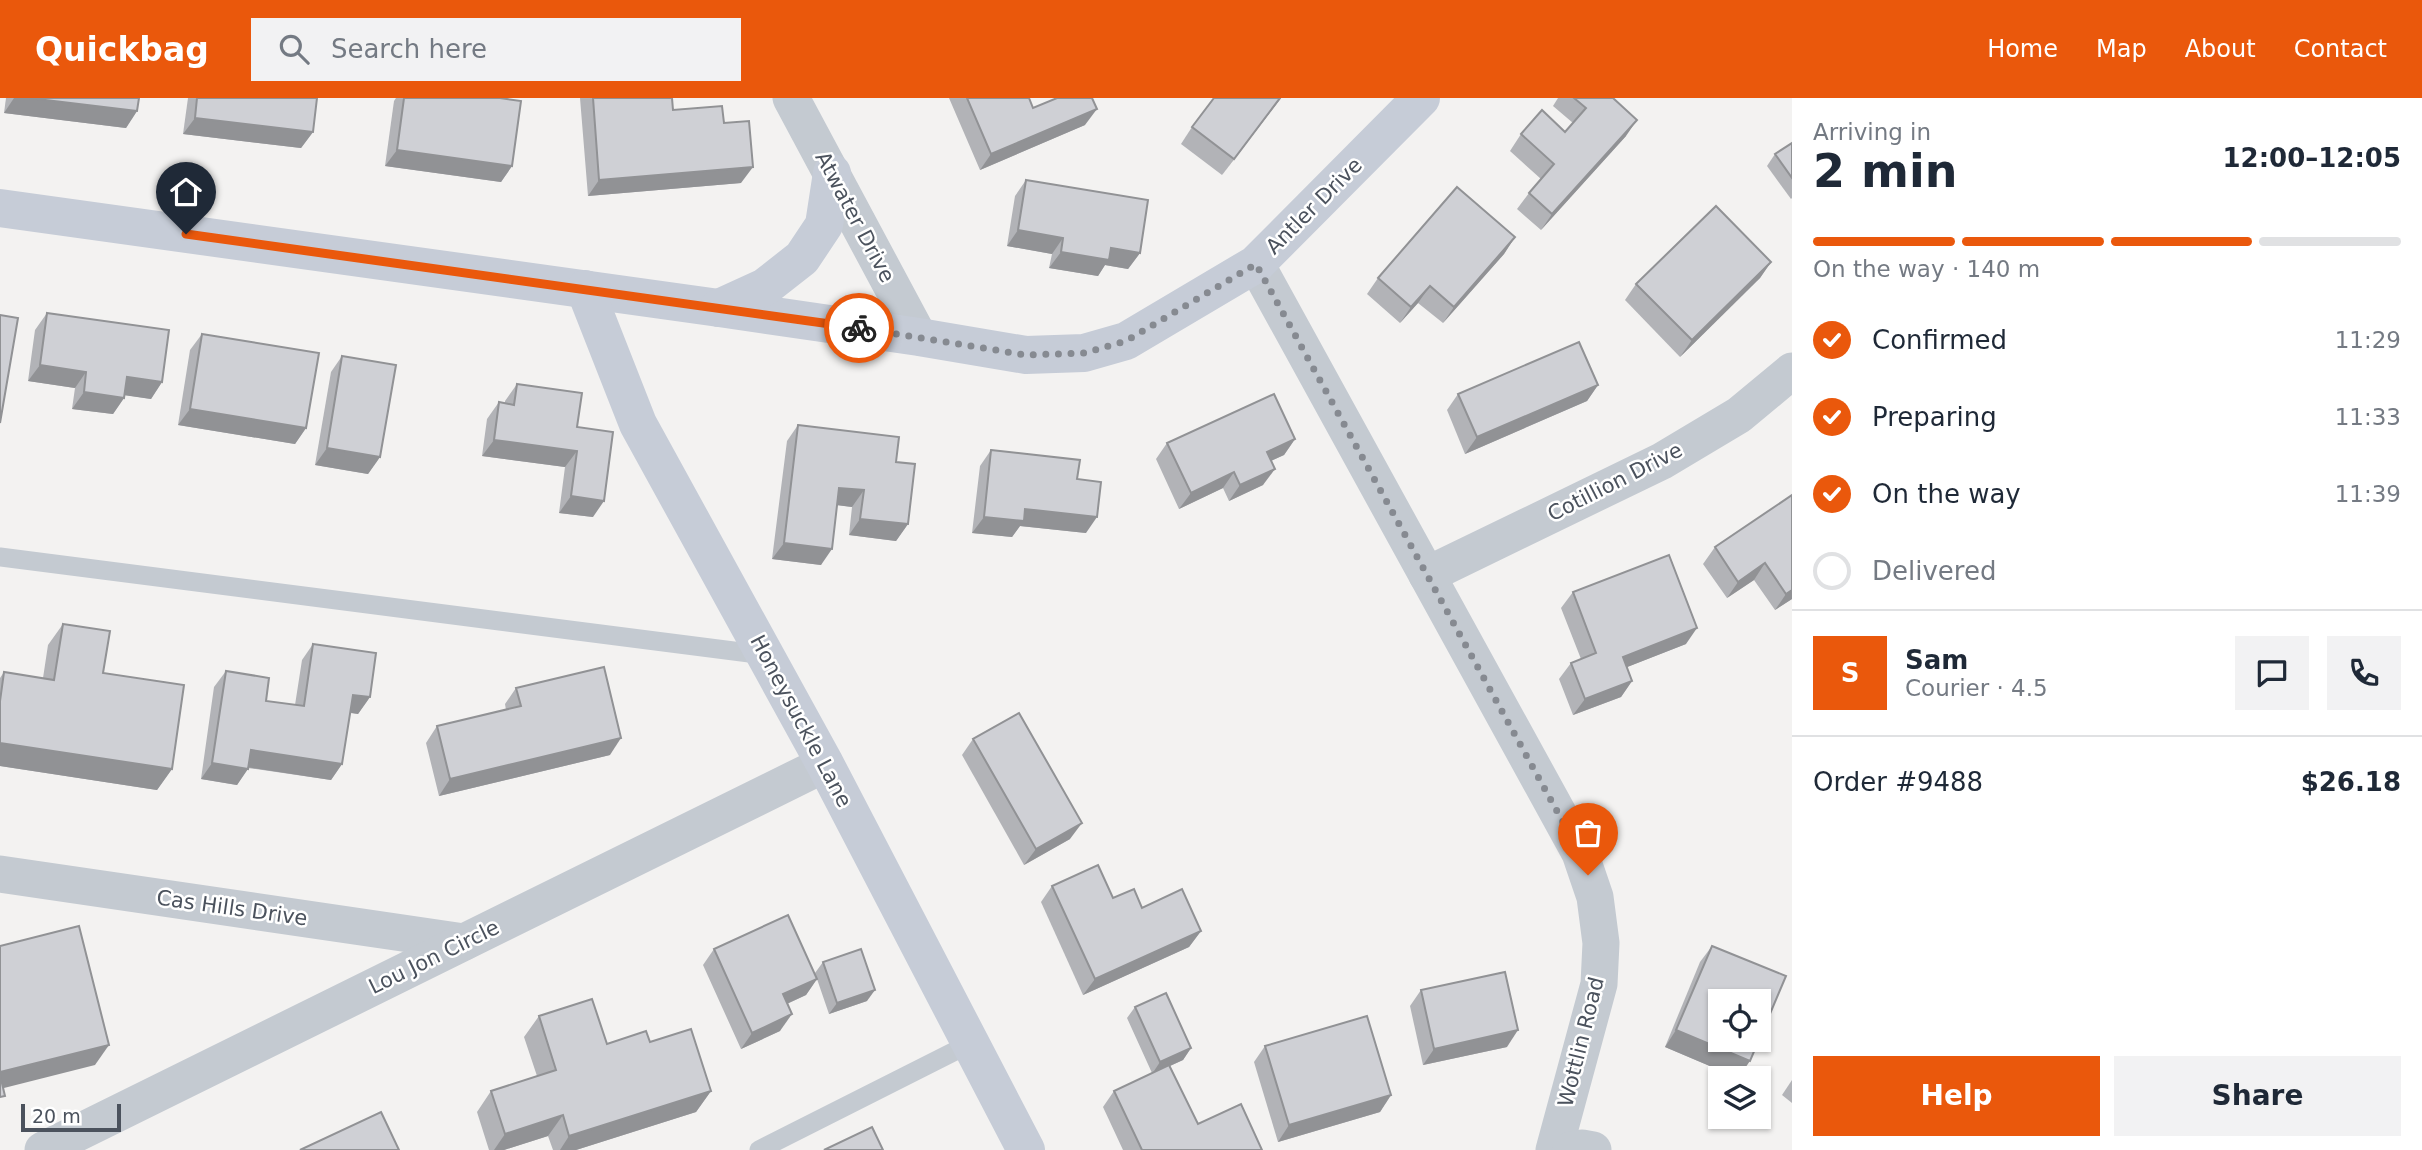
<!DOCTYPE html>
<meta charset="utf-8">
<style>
body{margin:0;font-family:"DejaVu Sans",sans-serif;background:#f2f2f3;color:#1f2937;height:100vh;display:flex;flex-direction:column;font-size:26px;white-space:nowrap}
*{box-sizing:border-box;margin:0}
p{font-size:23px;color:#747a83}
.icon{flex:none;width:38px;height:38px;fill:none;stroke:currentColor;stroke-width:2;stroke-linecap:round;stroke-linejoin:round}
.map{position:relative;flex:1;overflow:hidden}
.drawer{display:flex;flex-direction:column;background:#fff;width:630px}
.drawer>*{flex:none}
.tools{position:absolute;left:1708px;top:891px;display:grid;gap:14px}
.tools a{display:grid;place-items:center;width:63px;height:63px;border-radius:0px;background:#fff;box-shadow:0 2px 5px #0004;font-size:35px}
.scale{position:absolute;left:21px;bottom:18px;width:100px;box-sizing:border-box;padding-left:7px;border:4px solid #4b525d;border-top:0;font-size:19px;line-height:24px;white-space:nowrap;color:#4b525d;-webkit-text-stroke:5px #fff;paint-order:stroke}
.pin{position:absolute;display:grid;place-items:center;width:60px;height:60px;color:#fff;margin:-72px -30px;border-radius:50% 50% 50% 0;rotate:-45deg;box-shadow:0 0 7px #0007}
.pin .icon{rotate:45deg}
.courier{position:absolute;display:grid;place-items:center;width:70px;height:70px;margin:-35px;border:5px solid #ea580c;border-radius:50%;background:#fff;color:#222;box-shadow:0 2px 9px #0007}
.overview em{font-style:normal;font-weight:600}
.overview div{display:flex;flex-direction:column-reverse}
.overview{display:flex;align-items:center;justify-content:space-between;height:119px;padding:0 21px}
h1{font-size:46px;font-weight:600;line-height:52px}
.bar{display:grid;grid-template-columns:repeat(4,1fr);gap:10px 7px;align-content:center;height:84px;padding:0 21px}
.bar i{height:9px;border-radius:5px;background:#e0e1e3}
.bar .on{background:#ea580c}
.bar p{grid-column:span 4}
.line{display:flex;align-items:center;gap:18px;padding:0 21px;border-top:2px solid #e0e1e3}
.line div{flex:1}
.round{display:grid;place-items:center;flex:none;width:74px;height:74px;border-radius:0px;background:#f2f2f3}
ol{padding:0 21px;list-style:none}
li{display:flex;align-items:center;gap:21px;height:77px}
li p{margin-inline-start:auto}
li .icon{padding:7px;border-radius:50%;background:#ea580c;color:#fff;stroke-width:4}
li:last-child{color:#747a83}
li i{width:38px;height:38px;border:4px solid #e0e1e3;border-radius:50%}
.cta{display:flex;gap:14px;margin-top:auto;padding:14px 21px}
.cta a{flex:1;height:80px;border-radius:0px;background:#ea580c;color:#fff;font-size:28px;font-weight:600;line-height:80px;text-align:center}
.cta a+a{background:#f2f2f3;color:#1f2937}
header{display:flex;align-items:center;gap:42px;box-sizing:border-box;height:98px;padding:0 35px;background:#ea580c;color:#fff}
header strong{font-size:33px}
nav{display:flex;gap:38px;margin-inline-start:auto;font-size:24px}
.search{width:490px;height:63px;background:#f2f2f3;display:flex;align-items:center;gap:18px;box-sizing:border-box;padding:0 24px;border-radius:0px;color:#747a83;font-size:26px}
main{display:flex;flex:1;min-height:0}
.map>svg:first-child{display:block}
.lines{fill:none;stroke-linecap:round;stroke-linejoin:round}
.lane{stroke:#c4cad1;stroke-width:19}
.street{stroke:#c4cad1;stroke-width:37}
.secondary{stroke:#c6ccd7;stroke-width:38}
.wall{fill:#b2b3b7}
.shaded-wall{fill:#919295}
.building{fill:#cfd0d5;stroke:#919295;stroke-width:2;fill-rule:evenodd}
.done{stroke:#868a91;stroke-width:7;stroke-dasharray:0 12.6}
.route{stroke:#ea580c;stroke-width:9}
.labels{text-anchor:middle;stroke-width:5;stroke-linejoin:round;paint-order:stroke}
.street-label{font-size:21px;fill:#4b525d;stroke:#fff}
</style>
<header>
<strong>Quickbag</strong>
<div class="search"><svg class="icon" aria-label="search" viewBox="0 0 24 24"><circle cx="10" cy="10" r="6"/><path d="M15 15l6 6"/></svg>Search here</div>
<nav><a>Home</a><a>Map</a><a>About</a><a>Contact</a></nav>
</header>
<main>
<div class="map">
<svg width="1792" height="1052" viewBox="0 0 1792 1052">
<rect width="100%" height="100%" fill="#f3f2f1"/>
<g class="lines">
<g class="lane">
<path d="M0,459L765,557"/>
<path d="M759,1052L971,945"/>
</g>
<g class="street">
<path d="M791,0L919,239"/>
<path d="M1256,166L1580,755L1595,799L1601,845L1599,886L1554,1052"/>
<path d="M1427,477L1662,363L1739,317L1792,273"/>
<path d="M0,776L464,844"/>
<path d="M43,1052L825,666"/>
<path d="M1571,1052L1582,1050L1593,1052"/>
</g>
<g class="secondary">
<path d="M0,110L719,210L919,239L1026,257L1084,255L1126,243L1256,166L1421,0"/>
<path d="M585,191L638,326L825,666L1026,1052"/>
<path d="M719,210L765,189L802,160L824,127L832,75"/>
</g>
</g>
<g class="wall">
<path d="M6,0H139L137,13L126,30L4,15Z"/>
<path d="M188,0H317L313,34L301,50L183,36Z"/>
<path d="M396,0H500L512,68L501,84L385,68L394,3Z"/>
<path d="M580,0H672L673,12L724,25L741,85L588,98Z"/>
<path d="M949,0H1029L1033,10L1085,27L980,72Z"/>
<path d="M1281,0L1222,77L1181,46L1192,29Z"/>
<path d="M1558,0H1613L1626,38L1541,132L1517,111L1529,95L1541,81L1510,53L1521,36L1565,34L1573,25L1553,8Z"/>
<path d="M1792,45V100L1791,101L1767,68L1775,56Z"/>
<path d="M1026,82L1140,155L1128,171L1105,167L1098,178L1049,170L1052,156L1007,148L1015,98Z"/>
<path d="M1515,139L1504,156L1443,225L1418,205L1400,225L1367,196L1378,180Z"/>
<path d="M1771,164L1760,180L1680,259L1625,202L1636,186Z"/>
<path d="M47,215L162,284L151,301L125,297L124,300L113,316L72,311L75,290L28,283L35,232Z"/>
<path d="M202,236L306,330L295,346L178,327L190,252Z"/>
<path d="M342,258L380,359L368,376L315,367L331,274Z"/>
<path d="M517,286L577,329L593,419L559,415L565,369L482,358L487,321L499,304L505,305V303Z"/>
<path d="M1598,287L1587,303L1465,356L1447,312L1458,296Z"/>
<path d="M798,327L896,364L908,426L896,443L849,437L852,409L837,407L821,467L772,461L787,343Z"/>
<path d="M1295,341L1284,357L1271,363L1263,387L1229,403L1223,390L1179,411L1156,361L1167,345Z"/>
<path d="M991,352L1077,381L1086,435L1020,428L1012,439L972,435L980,368Z"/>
<path d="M1792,397V501L1775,512L1754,482L1727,500L1703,466L1715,449Z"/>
<path d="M1573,494L1686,546L1627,569L1632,583L1621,599L1573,617L1559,581L1571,565L1581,561L1561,510Z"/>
<path d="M63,526L103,575L172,671L157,692L0,668V580L4,574L43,580L48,547Z"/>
<path d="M313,546L370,599L358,616L350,615L342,666L331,682L248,670L237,687L201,681L214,589L226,573L266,603L295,607L302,562Z"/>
<path d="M516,590L610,657L439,698L426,645L437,628L506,612L505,606Z"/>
<path d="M973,641L1070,741L1024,767L962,657Z"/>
<path d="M1052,788L1113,800L1142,810L1201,833L1189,849L1083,897L1041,804Z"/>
<path d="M1712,848L1738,980L1665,949L1700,864Z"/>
<path d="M714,851L815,875L823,864L867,903L829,916L817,881L806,897L787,906L780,933L741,951L703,867Z"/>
<path d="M1421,892L1507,949L1423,967L1410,908Z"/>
<path d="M1135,909L1191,950L1183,962L1170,968L1198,1026L1262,1052H1123L1103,1009L1114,993L1152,975L1127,920Z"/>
<path d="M539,918L607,946L650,944L711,993L696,1014L576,1052H553L548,1038L504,1052H489L477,1014L491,993L537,978L524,939Z"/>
<path d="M1265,948L1391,997L1380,1014L1278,1044L1254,964Z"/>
<path d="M1792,982V1005L1782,997Z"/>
</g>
<g class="shaded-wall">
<path d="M14,0H29L137,13L126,30L4,15Z"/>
<path d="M1280,0H1281L1222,77L1234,61Z"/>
<path d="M1097,11L1085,27L980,72L991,56Z"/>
<path d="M195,20L313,34L301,50L183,36Z"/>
<path d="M1637,22L1626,38L1541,132L1552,116Z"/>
<path d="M397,52L512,68L501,84L385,68Z"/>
<path d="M753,69L741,85L588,98L599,82Z"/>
<path d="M1018,132L1063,140L1052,156L1007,148Z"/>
<path d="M1515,139L1504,156L1443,225L1454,209Z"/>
<path d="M1111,150L1140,155L1128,171L1105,167L1098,178L1049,170L1061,154Z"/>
<path d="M1771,164L1760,180L1680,259L1692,242Z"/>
<path d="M1430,188L1418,205L1400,225L1411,209Z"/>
<path d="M40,267L86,274L75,290L28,283Z"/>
<path d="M127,279L162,284L151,301L116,296Z"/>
<path d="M1598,287L1587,303L1465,356L1477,339Z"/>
<path d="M84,294L124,300L113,316L72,311Z"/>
<path d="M190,311L306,330L295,346L178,327Z"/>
<path d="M1295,341L1284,357L1255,370L1267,354Z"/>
<path d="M494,342L577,353L565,369L482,358Z"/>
<path d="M327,350L380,359L368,376L315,367Z"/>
<path d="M1275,371L1263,387L1229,403L1240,387Z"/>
<path d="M1234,374L1223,390L1179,411L1191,395Z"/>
<path d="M839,390L864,392L852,409L828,406Z"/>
<path d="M571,398L604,403L593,419L559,415Z"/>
<path d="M1025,411L1097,419L1086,435L1020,428L1012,439L972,435L984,419Z"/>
<path d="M860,421L908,426L896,443L849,437Z"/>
<path d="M784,445L832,451L821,467L772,461Z"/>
<path d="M1765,465L1754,482L1727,500L1738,484Z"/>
<path d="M1792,492V501L1775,512L1786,496Z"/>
<path d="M1697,530L1686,546L1612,575L1623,559Z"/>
<path d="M1632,583L1621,599L1573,617L1585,601Z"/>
<path d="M353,597L370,599L358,616L341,613Z"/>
<path d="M621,640L610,657L439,698L450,681Z"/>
<path d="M0,645L172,671L157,692L0,668Z"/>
<path d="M251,652L342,666L331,682L239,668Z"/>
<path d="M212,665L248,671L237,687L201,681Z"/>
<path d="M1082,725L1070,741L1024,767L1036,751Z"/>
<path d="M1201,833L1189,849L1083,897L1095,881Z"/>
<path d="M817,881L806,897L771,913L783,896Z"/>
<path d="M875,892L867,903L829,916L837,905Z"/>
<path d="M792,916L780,933L741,951L752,935Z"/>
<path d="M1518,932L1507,949L1423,967L1434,951Z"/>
<path d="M1676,932L1750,963L1738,980L1665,949Z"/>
<path d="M109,947L95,967L0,991V974Z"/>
<path d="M1191,950L1183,962L1152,976L1160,964Z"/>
<path d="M711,993L696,1014L576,1052H560L569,1038Z"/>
<path d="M1391,997L1380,1014L1278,1044L1289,1027Z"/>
<path d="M563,1017L548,1038L504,1052H494L505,1036Z"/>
</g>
<g class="building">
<path d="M29,0H139L137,13Z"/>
<path d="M197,0H317L313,34L195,20Z"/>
<path d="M404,0H500L521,3L512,68L397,52Z"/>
<path d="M593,0H672L673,12L722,8L724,25L749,23L753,69L599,82Z"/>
<path d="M967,0H1029L1033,10L1057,0H1092L1097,11L991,56Z"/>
<path d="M1214,0H1280L1234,61L1192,29Z"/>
<path d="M1574,0H1613L1637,22L1552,116L1529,95L1554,66L1521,36L1542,12L1565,34L1586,10Z"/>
<path d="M1792,45V80L1775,56Z"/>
<path d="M1026,82L1148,102L1140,155L1111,150L1109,162L1061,154L1063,140L1018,132Z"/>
<path d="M1457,89L1515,139L1454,209L1430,188L1411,209L1378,180Z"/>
<path d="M1716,108L1771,164L1692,242L1636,186Z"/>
<path d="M47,215L169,232L162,284L127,279L124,300L84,294L86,274L40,267Z"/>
<path d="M0,217L18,220L0,325Z"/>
<path d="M202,236L319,255L306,330L190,311Z"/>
<path d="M1579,244L1598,287L1477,339L1458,296Z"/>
<path d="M342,258L396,267L380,359L327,350Z"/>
<path d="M517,286L582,295L577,329L613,334L604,403L571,398L577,353L494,342L499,304L514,307Z"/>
<path d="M1274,296L1295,341L1267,354L1275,371L1240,387L1234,374L1191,395L1167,345Z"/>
<path d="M798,327L899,339L896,364L915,366L908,426L860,421L864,392L839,390L832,451L784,445Z"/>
<path d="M991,352L1080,362L1077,381L1101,384L1097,419L1025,411L1024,423L984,419Z"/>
<path d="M1792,397V492L1786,496L1765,465L1738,484L1715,449Z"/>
<path d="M1669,457L1697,530L1623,559L1632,583L1585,601L1571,565L1596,555L1573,494Z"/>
<path d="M63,526L110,533L103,575L184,587L172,671L0,645V603L4,574L54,582Z"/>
<path d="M313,546L376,555L370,599L353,597L342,666L251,652L248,671L212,665L226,573L269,580L266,603L304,608Z"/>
<path d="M604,569L621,640L450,681L437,628L521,608L516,590Z"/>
<path d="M1019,615L1082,725L1036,751L973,641Z"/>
<path d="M1098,767L1113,800L1134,791L1142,810L1182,791L1201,833L1095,881L1052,788Z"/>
<path d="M788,817L817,881L783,896L792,916L752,935L714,851Z"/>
<path d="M79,828L109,947L0,974V848Z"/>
<path d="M1712,848L1786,878L1750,963L1676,932ZM1720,903H1759V942H1720Z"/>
<path d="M861,851L875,892L837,905L823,864Z"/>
<path d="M1505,874L1518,932L1434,951L1421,892Z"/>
<path d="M1166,895L1191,950L1160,964L1135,909Z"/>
<path d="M592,901L607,946L646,933L650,944L691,931L711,993L569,1038L563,1017L505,1036L491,993L556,972L539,918Z"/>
<path d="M1367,918L1391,997L1289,1027L1265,948Z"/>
<path d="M1169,967L1198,1026L1241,1006L1262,1052H1142L1114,993Z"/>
<path d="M0,977L5,998L0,999Z"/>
<path d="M381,1014L399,1052H300Z"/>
<path d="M872,1029L883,1052H824Z"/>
</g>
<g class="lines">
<path class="done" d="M859,230L1026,257L1084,255L1126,243L1256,166L1580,755L1588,777"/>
<path class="route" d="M186,136L859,230"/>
</g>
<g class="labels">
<g class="street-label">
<text transform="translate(1314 108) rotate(-45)" y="7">Antler Drive</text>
<text transform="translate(855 119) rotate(62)" y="7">Atwater Drive</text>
<text transform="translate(1615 384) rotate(-27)" y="7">Cotillion Drive</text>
<text transform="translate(801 623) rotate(62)" y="7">Honeysuckle Lane</text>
<text transform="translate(232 810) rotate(8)" y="7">Cas Hills Drive</text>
<text transform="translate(434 859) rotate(-26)" y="7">Lou Jon Circle</text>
<text transform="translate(1581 944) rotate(-76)" y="7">Wottlin Road</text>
</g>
</g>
</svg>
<div class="tools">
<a><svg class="icon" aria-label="locate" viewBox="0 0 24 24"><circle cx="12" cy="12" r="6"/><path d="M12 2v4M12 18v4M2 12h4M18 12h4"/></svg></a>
<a><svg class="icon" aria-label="layers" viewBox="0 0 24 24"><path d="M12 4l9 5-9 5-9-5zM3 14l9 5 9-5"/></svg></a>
</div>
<div class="scale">20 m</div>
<div class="pin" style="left:1588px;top:777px;background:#ea580c"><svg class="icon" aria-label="bag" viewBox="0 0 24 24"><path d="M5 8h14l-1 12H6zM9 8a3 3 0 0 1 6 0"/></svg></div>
<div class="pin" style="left:186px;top:136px;background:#1f2937"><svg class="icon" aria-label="home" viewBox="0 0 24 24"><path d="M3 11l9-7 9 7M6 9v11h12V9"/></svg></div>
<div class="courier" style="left:859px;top:230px"><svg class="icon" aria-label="bike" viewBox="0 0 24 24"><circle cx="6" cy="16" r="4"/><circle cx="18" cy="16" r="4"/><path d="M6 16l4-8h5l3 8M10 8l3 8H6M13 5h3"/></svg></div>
</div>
<section class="drawer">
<div class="overview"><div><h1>2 min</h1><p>Arriving in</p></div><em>12:00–12:05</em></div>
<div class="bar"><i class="on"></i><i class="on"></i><i class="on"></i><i></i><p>On the way · 140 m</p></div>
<ol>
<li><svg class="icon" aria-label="check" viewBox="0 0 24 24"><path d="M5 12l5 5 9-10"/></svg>Confirmed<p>11:29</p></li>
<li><svg class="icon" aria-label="check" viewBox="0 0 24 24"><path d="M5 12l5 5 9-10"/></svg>Preparing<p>11:33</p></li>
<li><svg class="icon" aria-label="check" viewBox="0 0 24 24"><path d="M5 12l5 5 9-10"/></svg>On the way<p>11:39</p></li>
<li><i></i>Delivered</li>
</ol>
<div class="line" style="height:126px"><b class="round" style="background:#ea580c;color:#fff">S</b><div><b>Sam</b><p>Courier · 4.5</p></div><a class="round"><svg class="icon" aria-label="chat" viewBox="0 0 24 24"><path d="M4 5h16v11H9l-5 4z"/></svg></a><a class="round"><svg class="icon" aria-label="phone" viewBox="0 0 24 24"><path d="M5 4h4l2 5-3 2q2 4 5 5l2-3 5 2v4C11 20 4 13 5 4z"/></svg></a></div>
<div class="line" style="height:91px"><div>Order #9488</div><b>$26.18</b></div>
<div class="cta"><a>Help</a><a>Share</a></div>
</section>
</main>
